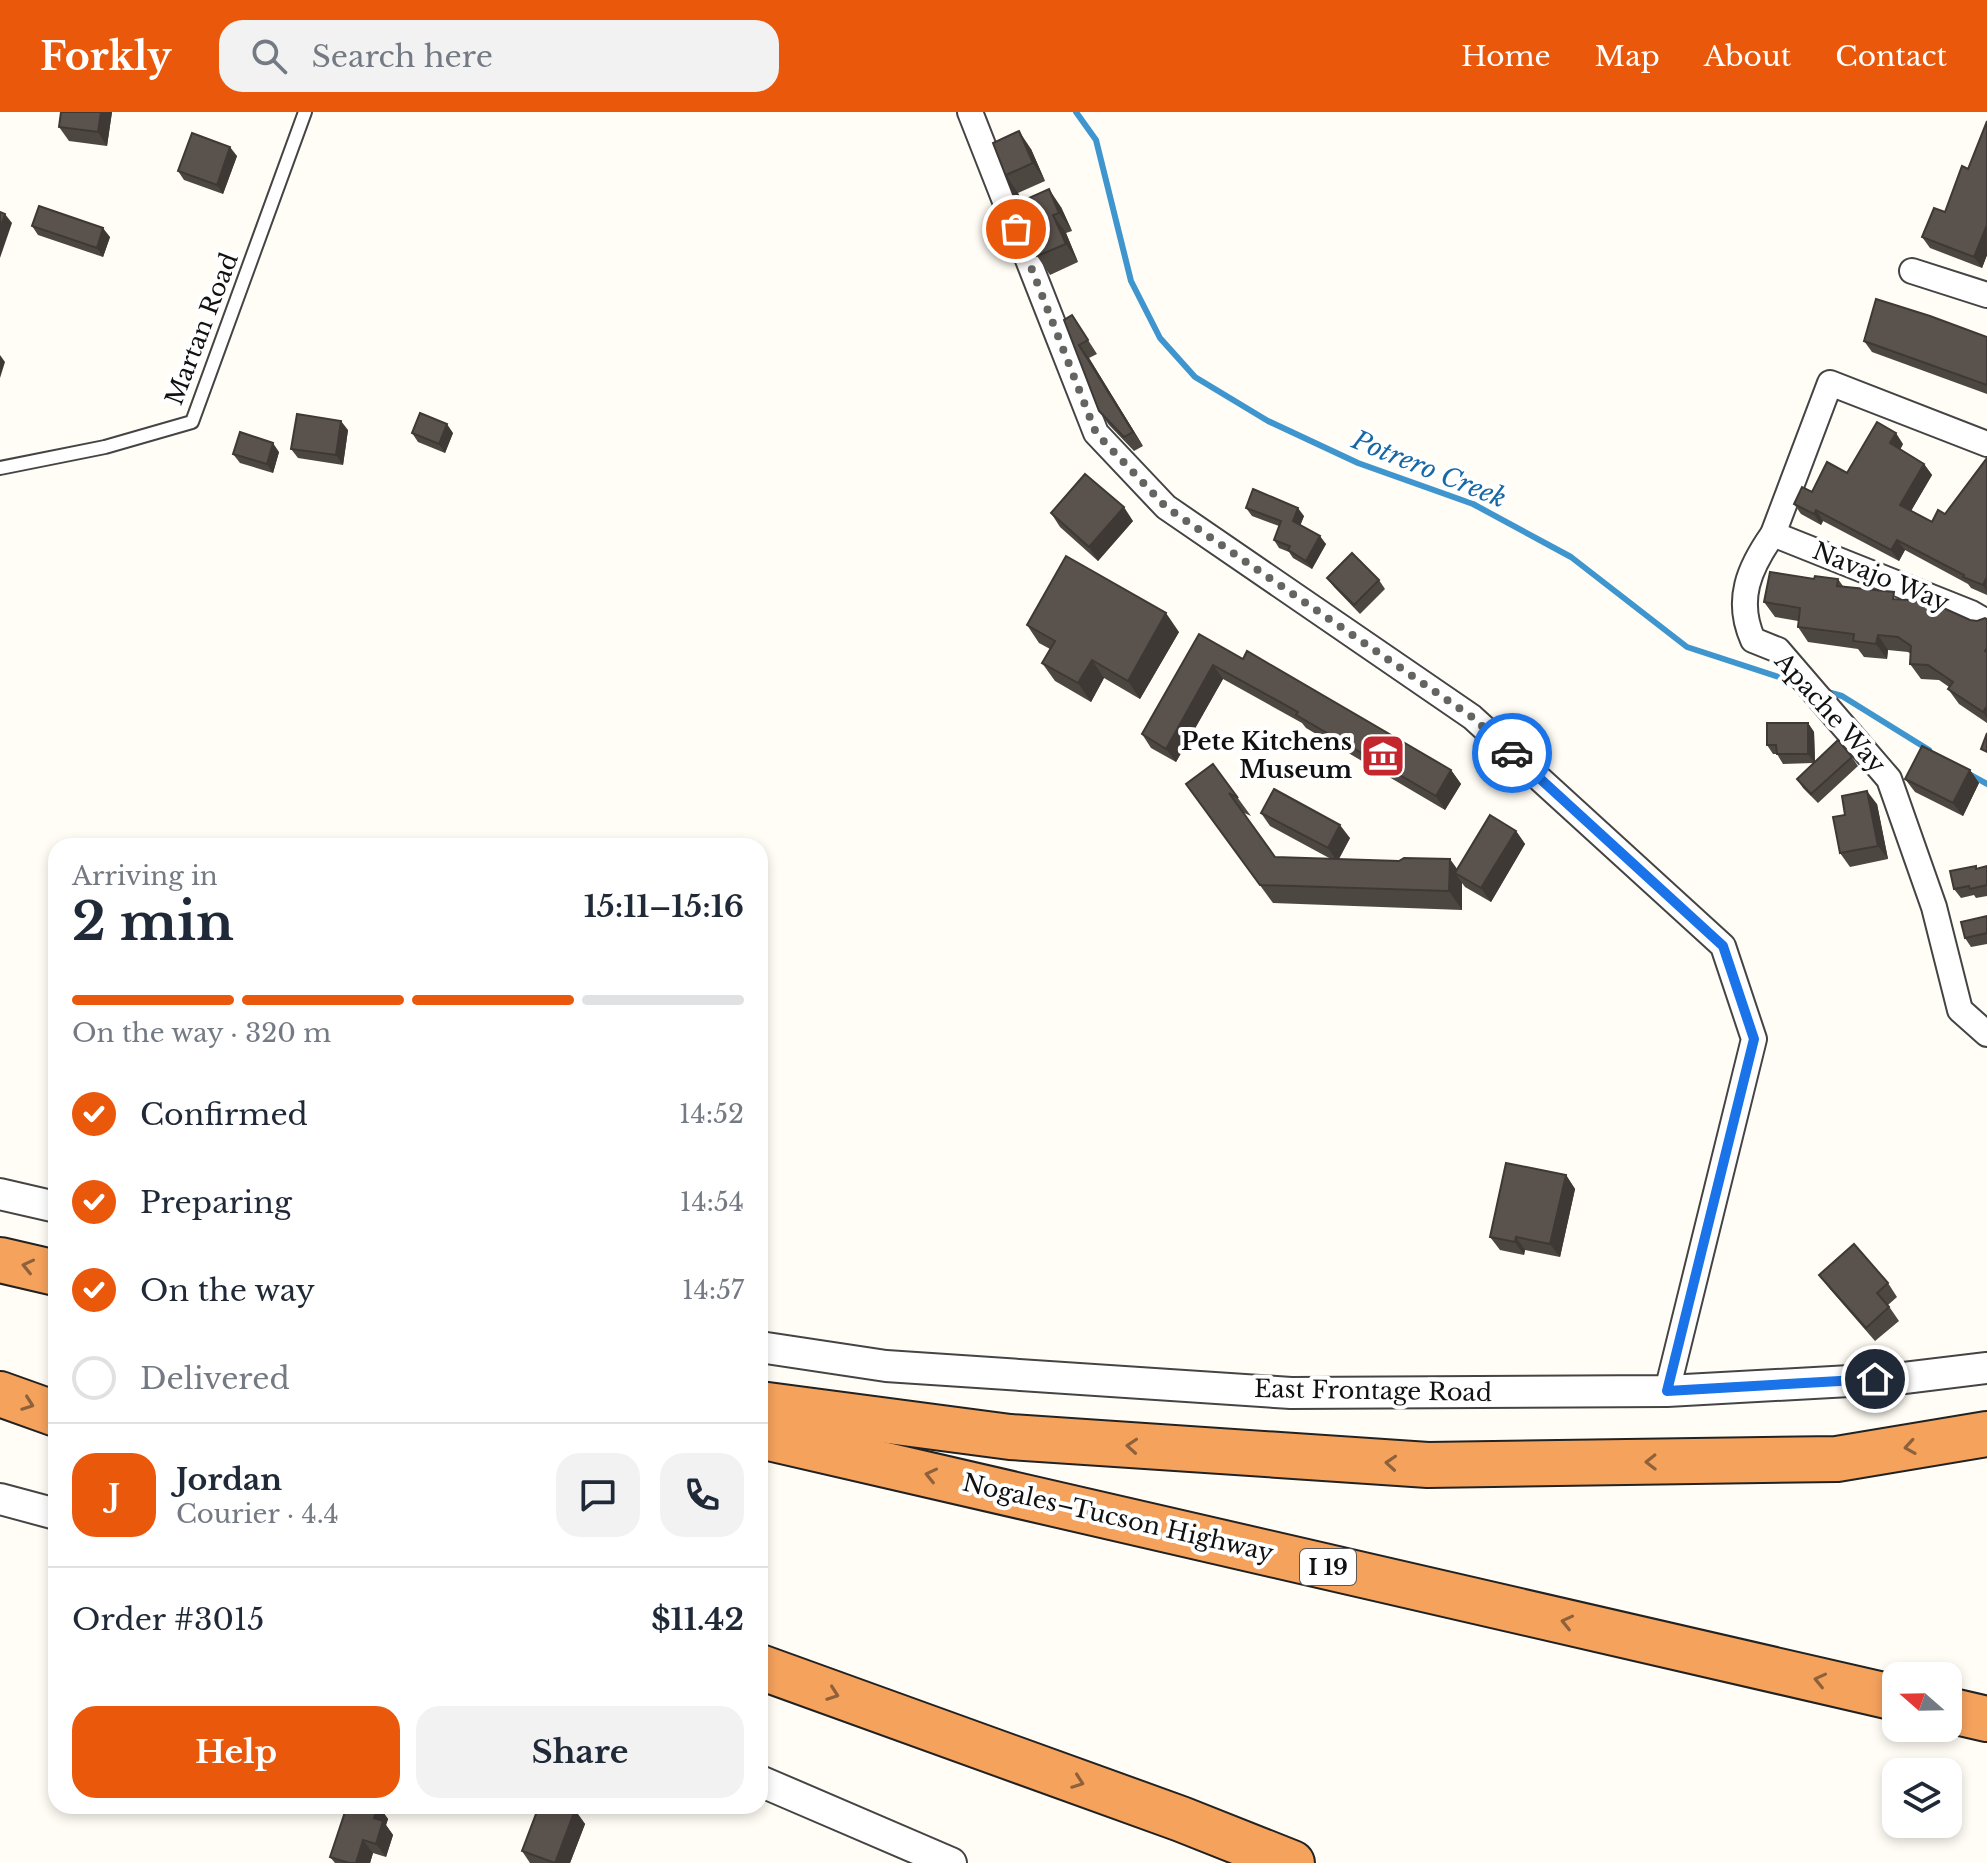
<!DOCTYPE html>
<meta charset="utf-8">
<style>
body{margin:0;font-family:"Libre Baskerville",serif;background:#f2f2f3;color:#1f2937;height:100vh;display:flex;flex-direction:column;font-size:30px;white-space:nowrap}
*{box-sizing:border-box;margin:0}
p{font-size:26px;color:#747a83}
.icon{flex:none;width:44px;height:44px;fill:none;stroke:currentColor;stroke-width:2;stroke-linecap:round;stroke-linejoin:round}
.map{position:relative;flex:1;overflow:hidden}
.side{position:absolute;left:48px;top:726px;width:720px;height:976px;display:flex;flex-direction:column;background:#fff;border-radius:24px;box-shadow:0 4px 12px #0003}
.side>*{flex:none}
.needle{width:52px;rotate:290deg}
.tools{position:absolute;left:1882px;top:1550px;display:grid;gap:16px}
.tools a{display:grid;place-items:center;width:80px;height:80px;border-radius:16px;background:#fff;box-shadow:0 4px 12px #0003;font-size:40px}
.pin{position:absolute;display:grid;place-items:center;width:68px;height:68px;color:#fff;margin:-34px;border:4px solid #fff;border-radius:50%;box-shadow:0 2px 8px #0007}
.courier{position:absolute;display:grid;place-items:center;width:80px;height:80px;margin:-40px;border:6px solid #1a73e8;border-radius:50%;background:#fff;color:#222;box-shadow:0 2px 10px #0007}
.head em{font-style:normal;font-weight:700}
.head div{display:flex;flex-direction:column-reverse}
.head{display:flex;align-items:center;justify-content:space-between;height:136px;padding:0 24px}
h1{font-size:52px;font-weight:700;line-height:60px}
.bar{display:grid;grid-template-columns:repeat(4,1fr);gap:12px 8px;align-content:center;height:96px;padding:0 24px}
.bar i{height:10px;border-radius:6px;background:#e0e1e3}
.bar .selected{background:#ea580c}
.bar p{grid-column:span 4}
.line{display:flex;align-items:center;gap:20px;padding:0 24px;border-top:2px solid #e0e1e3}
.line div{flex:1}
.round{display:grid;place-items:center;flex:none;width:84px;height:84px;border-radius:24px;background:#f2f2f3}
ol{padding:0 24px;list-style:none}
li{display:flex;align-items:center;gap:24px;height:88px}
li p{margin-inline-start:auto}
li .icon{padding:8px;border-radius:50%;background:#ea580c;color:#fff;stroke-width:4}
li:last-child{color:#747a83}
li i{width:44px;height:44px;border:4px solid #e0e1e3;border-radius:50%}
.primary-button{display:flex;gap:16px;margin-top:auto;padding:16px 24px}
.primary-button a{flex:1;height:92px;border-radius:24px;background:#ea580c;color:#fff;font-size:32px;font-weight:700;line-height:92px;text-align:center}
.primary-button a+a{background:#f2f2f3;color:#1f2937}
header{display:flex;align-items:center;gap:48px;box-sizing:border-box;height:112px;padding:0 40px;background:#ea580c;color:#fff}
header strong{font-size:38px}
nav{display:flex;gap:44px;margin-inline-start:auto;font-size:28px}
.search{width:560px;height:72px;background:#f2f2f3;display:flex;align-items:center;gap:20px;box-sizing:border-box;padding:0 28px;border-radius:24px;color:#747a83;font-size:30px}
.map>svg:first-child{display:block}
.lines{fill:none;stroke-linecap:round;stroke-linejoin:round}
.stream{stroke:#3f96cf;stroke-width:6}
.service-casing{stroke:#444;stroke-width:16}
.minor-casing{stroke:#444;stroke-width:28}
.tertiary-casing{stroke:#444;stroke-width:34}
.motorway-casing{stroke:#222;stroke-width:48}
.service{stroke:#fff;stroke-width:12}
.minor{stroke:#fff;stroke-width:24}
.tertiary{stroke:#fff;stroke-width:30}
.motorway{stroke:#f5a25d;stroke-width:44}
.wall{fill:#4d4742}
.shaded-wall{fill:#3f3936}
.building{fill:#5a524d;stroke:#3f3936;stroke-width:2}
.oneway{stroke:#8e613b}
.done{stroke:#646461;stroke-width:8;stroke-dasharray:0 14.4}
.route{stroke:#1a73e8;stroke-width:10}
.labels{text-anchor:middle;stroke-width:8;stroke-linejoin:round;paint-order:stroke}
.shield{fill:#fff;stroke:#585858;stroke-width:2}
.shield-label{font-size:22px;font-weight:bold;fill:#111}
.street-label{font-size:24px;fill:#111;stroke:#fff}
.poi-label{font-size:24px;font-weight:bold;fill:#111;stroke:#fff;text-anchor:end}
.water-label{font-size:26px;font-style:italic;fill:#1768a6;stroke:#fff}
</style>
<header>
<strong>Forkly</strong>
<div class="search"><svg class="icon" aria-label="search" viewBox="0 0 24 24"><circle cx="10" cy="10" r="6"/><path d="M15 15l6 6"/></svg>Search here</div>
<nav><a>Home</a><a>Map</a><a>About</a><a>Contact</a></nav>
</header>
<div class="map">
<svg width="1987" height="1751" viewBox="0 0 1987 1751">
<rect width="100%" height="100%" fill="#fffdf5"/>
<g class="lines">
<g class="stream">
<path d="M1076,0L1096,28L1131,169L1160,226L1195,265L1268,309L1358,351L1473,392L1571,445L1687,535L1794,570"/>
<path d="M1824,579L1842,584L1929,638"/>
<path d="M1969,662L1987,672"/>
</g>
<g class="service-casing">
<path id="service" d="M0,356L105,335L192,310L305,0"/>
</g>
<g class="minor-casing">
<g id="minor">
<path d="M970,0L1096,321L1166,395L1472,605L1723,834L1754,927L1667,1279"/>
<path d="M1912,159L1987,183"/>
<path d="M1987,332L1830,271L1773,422C1749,456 1735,488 1753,528L1778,538L1889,667L1934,795L1960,898L1987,922"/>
<path d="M1773,422L1971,501L1987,510"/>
</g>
</g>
<g class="tertiary-casing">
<g id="tertiary">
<path d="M0,1082L56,1095"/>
<path d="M760,1235L886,1254L1291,1281L1667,1279L1904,1266L1987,1256"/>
<path d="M0,1387L56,1402"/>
<path d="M760,1669L951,1751"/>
</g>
</g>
<g class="motorway-casing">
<g id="motorway">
<path d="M0,1148L56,1161"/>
<path d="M0,1282L56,1302"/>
<path d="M760,1292L1010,1325L1428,1353L1837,1347L1987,1322"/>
<path d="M760,1324L1896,1586"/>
<path d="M760,1555L1181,1707L1292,1751"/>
<path d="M1948,1598L1987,1607"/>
</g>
</g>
<use href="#service" class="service"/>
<use href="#minor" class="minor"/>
<use href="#tertiary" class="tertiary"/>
<use href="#motorway" class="motorway"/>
</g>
<g class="wall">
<path d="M61,0H112L107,34L69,29L59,15Z"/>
<path d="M1987,9V143L1982,156L1930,136L1922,125L1945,100L1968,57Z"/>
<path d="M993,31L1031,37L1045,69L1018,81L1022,89L1061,95L1072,119L1066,121L1078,150L1050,163L1037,144Z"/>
<path d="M237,44L223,82L184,68L178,59Z"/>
<path d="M32,114L110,125L103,145L38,123Z"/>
<path d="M1072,203L1097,242L1089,246L1143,334L1134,339L1109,313L1099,299L1064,208Z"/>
<path d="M1987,225V282L1872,240L1864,229Z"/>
<path d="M348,318L343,353L298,346L291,337Z"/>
<path d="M412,321H453L445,341L418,330Z"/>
<path d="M1903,332L1900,337L1924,352L1932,363L1911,399L1932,410L1945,402L1987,346V483L1971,476L1968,472L1905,438L1899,449L1823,409L1821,413L1801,402L1794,392L1847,361Z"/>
<path d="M279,340L273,361L240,351L233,342Z"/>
<path d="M1246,396L1304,404L1300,413L1326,432L1312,457L1293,446L1289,440L1279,436L1274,428L1279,414L1252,404Z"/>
<path d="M1051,401L1133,409L1098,449L1060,415Z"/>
<path d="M1327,466L1379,468L1385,477L1360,502L1334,475Z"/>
<path d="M1814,467H1838L1843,474L1899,488L1970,508L1977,509L1987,507V611L1959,592L1948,577L1949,575L1939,568L1921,567L1910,552L1911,542L1908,540L1888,538L1887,547L1864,545L1858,537L1808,530L1798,515V509L1775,505L1764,490Z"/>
<path d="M1027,513L1179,520L1140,587L1104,566L1091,590L1055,569L1042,551L1050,537L1039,531Z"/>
<path d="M1199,522L1243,547L1451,658L1461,672L1445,698L1306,616L1302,611L1223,567L1176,650L1151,636L1142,622Z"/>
<path d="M1808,611L1814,620L1815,650L1852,645L1858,654L1818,691L1803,676L1797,667L1813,651L1783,652L1777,642H1773L1767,633Z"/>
<path d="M1213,652L1251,704L1242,700L1275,745L1331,747L1270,714L1261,701L1350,726L1339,747L1457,758L1516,719L1525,732L1491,790L1465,775L1462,771V798L1273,791L1186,672Z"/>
<path d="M1970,658L1979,671L1963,704L1915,680L1905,667Z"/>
<path d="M1877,692L1888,747L1850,755L1840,741L1845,703Z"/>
<path d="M1987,754V784L1976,786L1974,783L1961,786L1954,777L1978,756Z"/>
<path d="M1987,804V832L1971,835L1965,826Z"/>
<path d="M1566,1063L1575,1077L1560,1145L1525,1138L1524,1143L1500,1138L1490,1125Z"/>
<path d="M1819,1163L1888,1171L1897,1185L1888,1193L1899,1209L1875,1229L1829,1176Z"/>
<path d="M347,1694H379L388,1707L386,1713L393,1723L386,1745L373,1741L370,1751H335L330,1745Z"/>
<path d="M575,1698L585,1712L570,1751H530L522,1739Z"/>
</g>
<g class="shaded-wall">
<path d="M101,0H112L107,34L98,20Z"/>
<path d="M1019,19L1031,37L1045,69L1033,51Z"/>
<path d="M230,35L237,44L223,82L217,73Z"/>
<path d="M1006,63L1018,81L1030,109L1018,91Z"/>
<path d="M1049,77L1061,95L1072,119L1059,101Z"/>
<path d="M5,102L12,111L0,146V117Z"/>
<path d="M1053,103L1066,121L1078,150L1066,132Z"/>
<path d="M1987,113V143L1982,156L1974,145Z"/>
<path d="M103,116L110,125L103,145L97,136Z"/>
<path d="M1079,233L1089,246L1143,334L1133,320Z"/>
<path d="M0,243L5,250L0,266Z"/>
<path d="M341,309L348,318L343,353L336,343Z"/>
<path d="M447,312L453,321L445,341L439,332Z"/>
<path d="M1896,321L1903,332L1898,342L1890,331Z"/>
<path d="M273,331L279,340L273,361L267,352Z"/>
<path d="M1924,352L1932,363L1908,404L1900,393Z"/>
<path d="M1124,395L1133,409L1098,449L1089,435Z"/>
<path d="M1298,396L1304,404L1299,417L1293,409Z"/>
<path d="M1816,398L1823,409L1821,413L1814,402Z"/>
<path d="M1320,424L1326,432L1312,457L1306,449Z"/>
<path d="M1897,428L1905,438L1899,449L1891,438Z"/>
<path d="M1987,464V480L1983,473Z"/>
<path d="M1166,501L1179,520L1140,587L1128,569Z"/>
<path d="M1878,523L1888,538L1887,547L1876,532Z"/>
<path d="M1092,548L1104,566L1091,590L1078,571Z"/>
<path d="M1213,553L1223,567L1176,650L1166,637Z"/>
<path d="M1987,594V607L1983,600Z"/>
<path d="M1808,611L1814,620L1815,651L1808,642Z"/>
<path d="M1451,658L1461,672L1445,698L1436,684Z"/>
<path d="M1970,658L1979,671L1963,704L1953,691Z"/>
<path d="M1867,679L1877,692L1888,747L1878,734Z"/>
<path d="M1340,713L1350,726L1337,750L1328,736Z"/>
<path d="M1516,719L1525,732L1491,790L1481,776Z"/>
<path d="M1450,747L1463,765L1455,761L1462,771V798L1449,779Z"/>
<path d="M1566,1063L1575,1077L1560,1145L1550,1132Z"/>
<path d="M1516,1125L1525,1138L1524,1143L1515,1130Z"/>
<path d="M378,1694L388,1707L386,1713L393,1723L386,1745L376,1732L374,1706Z"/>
<path d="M575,1698L585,1712L570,1751H555Z"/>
<path d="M363,1728L373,1741L370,1751H356Z"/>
</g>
<g class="building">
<path d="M61,0H101L98,20L59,15Z"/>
<path d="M1987,9V113L1974,145L1922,125L1934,96L1945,100L1962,54L1968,57Z"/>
<path d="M1019,19L1033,51L1006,63L1018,91L1049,77L1059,101L1053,103L1066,132L1037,144L993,31Z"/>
<path d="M192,21L230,35L217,73L178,59Z"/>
<path d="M39,94L103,116L97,136L32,114Z"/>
<path d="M0,100L5,102L0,117Z"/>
<path d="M1876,187L1930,204L1987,225V273L1864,229Z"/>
<path d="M1072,203L1088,228L1079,233L1133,320L1124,325L1099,299L1064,208Z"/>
<path d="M420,301L447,312L439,332L412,321Z"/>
<path d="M297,302L341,309L336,343L291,337Z"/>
<path d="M1877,310L1896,321L1890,331L1924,352L1900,393L1932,410L1938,398L1945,402L1987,346V465L1983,473L1963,465L1964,463L1897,428L1891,438L1816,398L1814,402L1794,392L1802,375L1812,380L1827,350L1847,361Z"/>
<path d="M240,320L273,331L267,352L233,342Z"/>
<path d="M1085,362L1124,395L1089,435L1051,401Z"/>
<path d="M1253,377L1298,396L1293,409L1320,424L1306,449L1288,438L1290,434L1274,428L1281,409L1246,396Z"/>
<path d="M1352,441L1379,468L1354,493L1327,466Z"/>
<path d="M1066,444L1166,501L1128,569L1092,548L1078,571L1042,551L1055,529L1027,513Z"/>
<path d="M1770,460L1814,467L1815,464L1838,467L1837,474L1894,480L1893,487L1928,489L1970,508L1977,509L1985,506L1987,507V536L1985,539L1987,540V594L1983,600L1948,577L1953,570L1928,553L1910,552L1911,534L1898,525L1878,523L1876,532L1853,529L1854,522L1798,515L1800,496L1764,490Z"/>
<path d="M1199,522L1243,547L1247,539L1451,658L1436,684L1296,603L1298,600L1213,553L1166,637L1142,622Z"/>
<path d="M1767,611H1808V642H1777L1776,633H1767Z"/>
<path d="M1987,621V640L1981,637Z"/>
<path d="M1838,628L1852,645L1811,682L1797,667Z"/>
<path d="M1922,634L1970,658L1953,691L1905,667Z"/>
<path d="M1213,652L1238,686L1229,681L1275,745L1399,749L1404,746L1450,747L1449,779L1260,773L1186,672Z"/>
<path d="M1274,677L1340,713L1328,736L1261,701Z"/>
<path d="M1867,679L1878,734L1840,741L1833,705L1845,703L1842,684Z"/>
<path d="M1490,703L1516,719L1481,776L1455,761Z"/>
<path d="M1976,754V757L1987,754V773L1970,777L1969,774L1954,777L1950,759Z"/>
<path d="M1987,804V821L1965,826L1961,810Z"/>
<path d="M1506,1051L1566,1063L1550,1132L1516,1125L1515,1130L1490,1125Z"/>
<path d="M1854,1132L1888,1171L1877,1181L1889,1195L1866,1216L1819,1163Z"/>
<path d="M347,1694H378L374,1706L383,1709L376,1732L363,1728L356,1751H349L330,1745Z"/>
<path d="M539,1694H564L575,1698L555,1751L522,1739Z"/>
</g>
<defs><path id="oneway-chevron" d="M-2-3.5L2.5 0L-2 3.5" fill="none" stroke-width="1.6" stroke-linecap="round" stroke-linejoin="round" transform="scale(2)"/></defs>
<g class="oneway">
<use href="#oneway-chevron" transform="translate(28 1154) rotate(-167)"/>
<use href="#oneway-chevron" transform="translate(28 1292) rotate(20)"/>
<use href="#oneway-chevron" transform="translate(1132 1334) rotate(-176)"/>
<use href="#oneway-chevron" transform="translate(1910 1335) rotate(171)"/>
<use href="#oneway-chevron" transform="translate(1651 1350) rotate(179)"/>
<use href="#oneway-chevron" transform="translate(1391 1351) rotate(-176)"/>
<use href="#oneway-chevron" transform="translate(931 1363) rotate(-167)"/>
<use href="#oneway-chevron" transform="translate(1567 1510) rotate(-167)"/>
<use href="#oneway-chevron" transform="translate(1820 1568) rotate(-167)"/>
<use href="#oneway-chevron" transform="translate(833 1582) rotate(20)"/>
<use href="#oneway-chevron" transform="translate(1078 1670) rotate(20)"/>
</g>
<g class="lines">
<path class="done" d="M1016,117L1096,321L1166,395L1472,605L1512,641"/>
<path class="route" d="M1512,641L1723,834L1754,927L1667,1279L1875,1267"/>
</g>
<defs>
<g id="museum-square" transform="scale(2.3)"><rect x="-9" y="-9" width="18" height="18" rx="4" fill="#c4262e" stroke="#fff"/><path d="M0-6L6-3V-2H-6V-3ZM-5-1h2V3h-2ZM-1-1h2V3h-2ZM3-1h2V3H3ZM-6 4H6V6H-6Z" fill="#fff"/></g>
</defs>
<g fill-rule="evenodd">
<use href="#museum-square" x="1383" y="644"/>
</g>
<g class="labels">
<rect class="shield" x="1300" y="1437" width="56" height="36" rx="6"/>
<g class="shield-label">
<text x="1328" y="1463">I 19</text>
</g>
<g class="street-label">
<text transform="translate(202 217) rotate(-69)" y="8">Martan Road</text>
<text transform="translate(1881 465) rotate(22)" y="8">Navajo Way</text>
<text transform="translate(1830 601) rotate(48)" y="8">Apache Way</text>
<text transform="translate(1373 1279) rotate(1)" y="8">East Frontage Road</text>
<text transform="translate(1118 1406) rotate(13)" y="8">Nogales–Tucson Highway</text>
</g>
<g class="poi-label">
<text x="1352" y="638">Pete Kitchens<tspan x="1352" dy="28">Museum</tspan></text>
</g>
<g class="water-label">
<text transform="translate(1429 357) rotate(22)" y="9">Potrero Creek</text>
</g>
</g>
</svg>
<div class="tools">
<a><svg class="needle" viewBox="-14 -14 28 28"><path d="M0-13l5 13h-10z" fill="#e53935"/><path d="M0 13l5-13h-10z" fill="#747a83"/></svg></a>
<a><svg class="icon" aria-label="layers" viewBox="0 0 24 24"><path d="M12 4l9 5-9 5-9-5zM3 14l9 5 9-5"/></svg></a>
</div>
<div class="pin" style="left:1016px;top:117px;background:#ea580c"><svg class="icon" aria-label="bag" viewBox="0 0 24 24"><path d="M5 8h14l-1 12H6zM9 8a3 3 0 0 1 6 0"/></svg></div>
<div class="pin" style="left:1875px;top:1267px;background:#1f2937"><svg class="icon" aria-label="home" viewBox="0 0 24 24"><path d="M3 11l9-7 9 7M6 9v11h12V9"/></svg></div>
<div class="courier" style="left:1512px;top:641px"><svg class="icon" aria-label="car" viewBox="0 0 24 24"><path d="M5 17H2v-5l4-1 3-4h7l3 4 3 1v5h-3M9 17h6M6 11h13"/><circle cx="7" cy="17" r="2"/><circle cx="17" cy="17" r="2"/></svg></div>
<section class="side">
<div class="head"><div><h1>2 min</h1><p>Arriving in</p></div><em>15:11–15:16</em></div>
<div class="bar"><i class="selected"></i><i class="selected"></i><i class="selected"></i><i></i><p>On the way · 320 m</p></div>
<ol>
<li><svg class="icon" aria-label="check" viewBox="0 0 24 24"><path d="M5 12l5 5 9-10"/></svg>Confirmed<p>14:52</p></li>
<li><svg class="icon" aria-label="check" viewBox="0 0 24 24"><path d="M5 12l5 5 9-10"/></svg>Preparing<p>14:54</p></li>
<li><svg class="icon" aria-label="check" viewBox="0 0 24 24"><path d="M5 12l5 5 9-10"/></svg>On the way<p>14:57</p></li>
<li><i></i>Delivered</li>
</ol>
<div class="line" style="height:144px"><b class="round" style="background:#ea580c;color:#fff">J</b><div><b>Jordan</b><p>Courier · 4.4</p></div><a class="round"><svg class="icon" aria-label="chat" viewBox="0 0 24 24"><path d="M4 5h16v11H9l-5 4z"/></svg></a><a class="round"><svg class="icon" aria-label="phone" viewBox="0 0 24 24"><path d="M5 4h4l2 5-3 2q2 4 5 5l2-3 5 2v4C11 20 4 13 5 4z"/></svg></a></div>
<div class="line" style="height:104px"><div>Order #3015</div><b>$11.42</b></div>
<div class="primary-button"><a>Help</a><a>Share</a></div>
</section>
</div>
